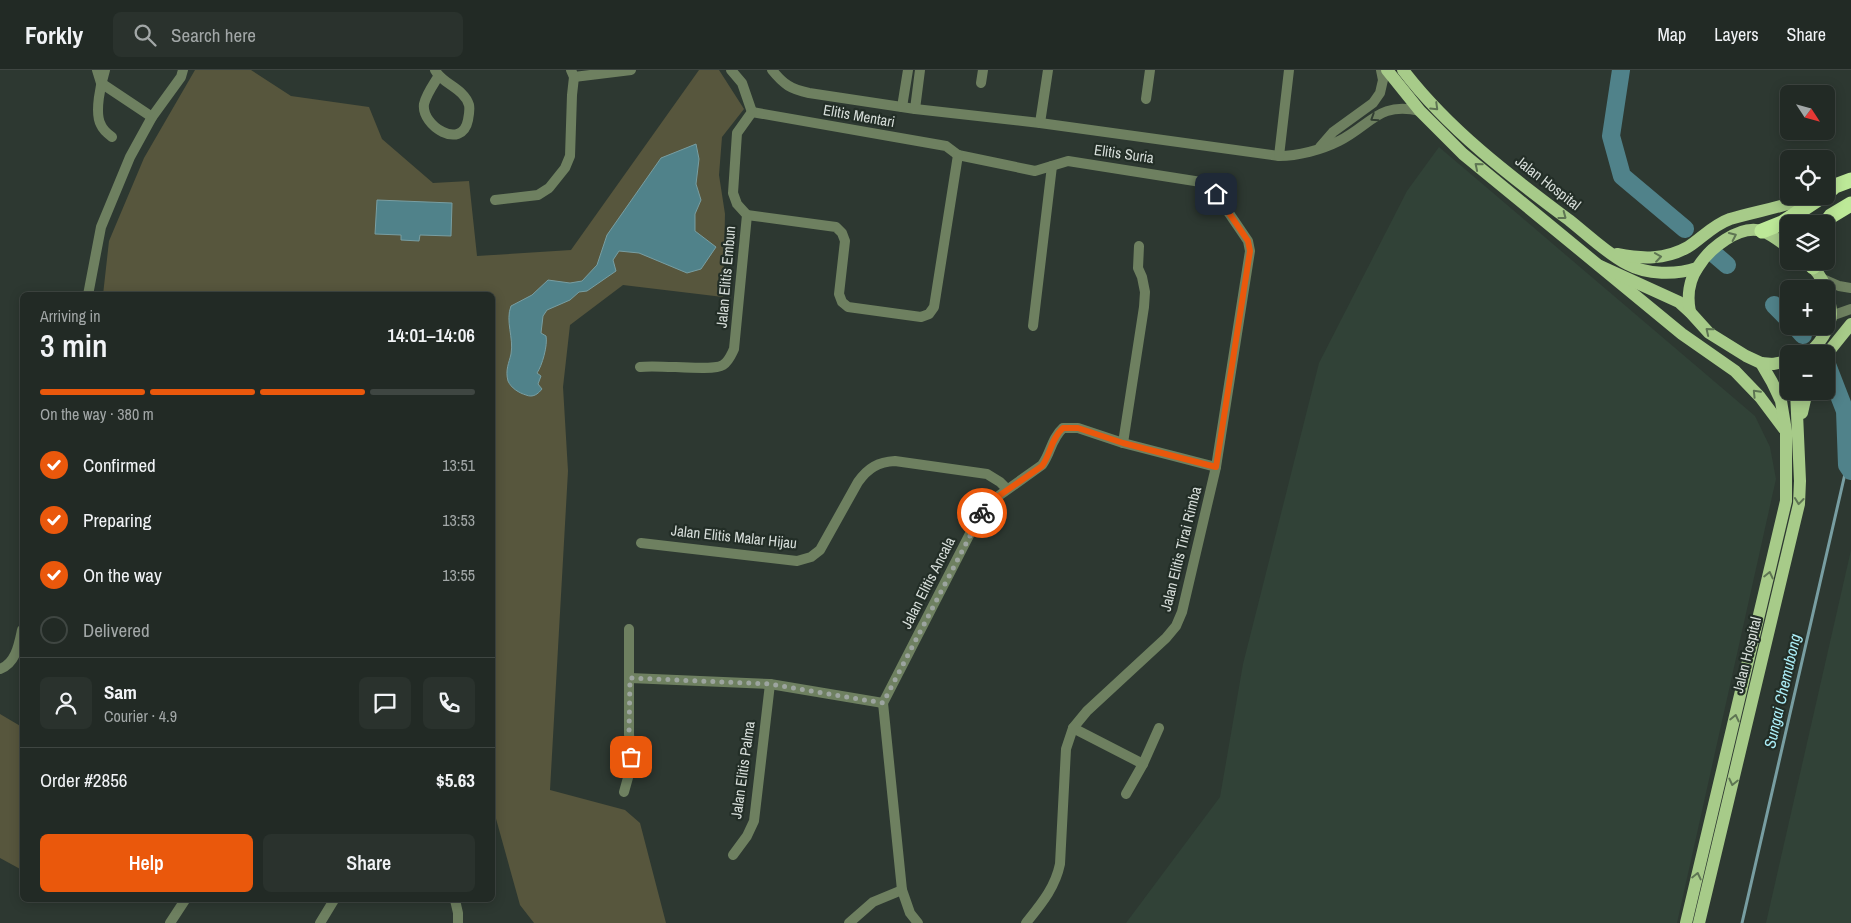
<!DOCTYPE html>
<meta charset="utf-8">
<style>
body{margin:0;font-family:"Archivo Narrow",sans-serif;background:#2a322d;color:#f1f3f6;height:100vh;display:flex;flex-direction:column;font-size:19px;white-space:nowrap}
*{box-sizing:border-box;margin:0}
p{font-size:16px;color:#a2a7a7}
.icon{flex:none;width:28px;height:28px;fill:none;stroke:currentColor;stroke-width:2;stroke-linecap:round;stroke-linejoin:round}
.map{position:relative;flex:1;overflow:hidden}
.sheet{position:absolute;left:20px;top:222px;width:475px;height:610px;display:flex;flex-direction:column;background:#222a25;border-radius:8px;box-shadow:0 2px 12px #0003,0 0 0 1px #3f4642}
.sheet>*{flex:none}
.needle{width:32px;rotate:126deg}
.controls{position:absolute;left:1780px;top:15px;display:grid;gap:10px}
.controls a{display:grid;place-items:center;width:55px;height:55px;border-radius:8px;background:#222a25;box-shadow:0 2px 12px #0003,0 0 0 1px #3f4642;font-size:25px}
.pin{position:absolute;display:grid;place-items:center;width:42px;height:42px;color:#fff;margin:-21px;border-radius:10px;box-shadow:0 2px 8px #0006}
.courier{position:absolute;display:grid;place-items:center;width:50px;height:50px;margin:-25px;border:4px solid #ea580c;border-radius:50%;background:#fff;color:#222;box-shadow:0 1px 6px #0007}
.head em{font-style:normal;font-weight:600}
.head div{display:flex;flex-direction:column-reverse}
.head{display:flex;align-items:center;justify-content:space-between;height:85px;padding:0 20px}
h1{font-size:32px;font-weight:600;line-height:38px}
.bar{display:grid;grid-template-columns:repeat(4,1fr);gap:8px 5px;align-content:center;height:60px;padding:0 20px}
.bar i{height:6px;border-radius:4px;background:#3f4642}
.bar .current{background:#ea580c}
.bar p{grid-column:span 4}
.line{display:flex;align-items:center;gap:12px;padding:0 20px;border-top:1px solid #3f4642}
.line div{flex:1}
.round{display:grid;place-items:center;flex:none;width:52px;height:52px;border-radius:8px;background:#2a322d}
ol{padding:0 20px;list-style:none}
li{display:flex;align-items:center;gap:15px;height:55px}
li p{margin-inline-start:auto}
li .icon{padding:5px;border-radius:50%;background:#ea580c;color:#fff;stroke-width:4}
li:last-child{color:#a2a7a7}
li i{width:28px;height:28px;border:2px solid #3f4642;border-radius:50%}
.action{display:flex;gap:10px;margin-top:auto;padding:10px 20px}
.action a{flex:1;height:58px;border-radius:8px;background:#ea580c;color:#fff;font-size:20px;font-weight:600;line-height:58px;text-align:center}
.action a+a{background:#2a322d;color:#f1f3f6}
header{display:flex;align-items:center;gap:30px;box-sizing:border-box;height:70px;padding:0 25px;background:#222a25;border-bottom:1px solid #3f4642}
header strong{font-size:24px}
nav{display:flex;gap:28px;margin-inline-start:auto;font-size:18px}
.search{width:350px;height:45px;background:#2a322d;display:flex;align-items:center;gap:12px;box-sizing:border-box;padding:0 18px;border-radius:8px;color:#a2a7a7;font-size:19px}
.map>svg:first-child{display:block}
.built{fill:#314237}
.green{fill:#57563d}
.water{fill:#50828a;stroke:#789ea2}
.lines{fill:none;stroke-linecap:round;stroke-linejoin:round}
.stream{stroke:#789ea2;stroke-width:3}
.river{stroke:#50828a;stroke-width:18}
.minor{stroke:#6e8060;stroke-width:10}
.major{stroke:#a7cb89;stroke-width:12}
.highway{stroke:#bde998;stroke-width:15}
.oneway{stroke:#5e7553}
.oneway2{stroke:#323e32}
.done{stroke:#9ca49f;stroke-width:5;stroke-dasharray:0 9}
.route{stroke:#ea580c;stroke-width:6}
.labels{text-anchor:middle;stroke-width:4.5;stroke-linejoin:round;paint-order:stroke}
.street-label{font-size:15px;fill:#d7deda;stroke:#232e27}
.water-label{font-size:16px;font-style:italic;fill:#aceff9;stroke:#232e27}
</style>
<header>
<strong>Forkly</strong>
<div class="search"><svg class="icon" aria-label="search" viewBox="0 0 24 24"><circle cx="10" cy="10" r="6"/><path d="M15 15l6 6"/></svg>Search here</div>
<nav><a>Map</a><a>Layers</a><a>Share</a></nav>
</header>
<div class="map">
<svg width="1851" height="853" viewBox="0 0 1851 853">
<rect width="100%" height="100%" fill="#2d3831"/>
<g class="built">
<path d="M1439,77L1755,346L1770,377L1776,409L1677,853H1126L1220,727L1243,594L1319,293L1407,121Z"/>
<path d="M1851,480V853H1766Z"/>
</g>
<g class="green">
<path d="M195,0H251L291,26L369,37L382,69L433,113L469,111L477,186L571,180L699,0H719L744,39L722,67L719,105L725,144L723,227L623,215L570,255L563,317L568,401L550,720L625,740L640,753L666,853H534L520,835L493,738L492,225H103L109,171L144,88Z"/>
<path d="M0,644L22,657V800L0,788Z"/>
</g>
<g class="water">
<path d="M696,74L699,89L696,114L701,130L695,144V161L716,177L701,199L687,203L639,183L619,181L613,190L616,201L587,221L579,222L570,230L547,240L543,246L541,263L546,266C548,275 542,296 537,303L541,306L538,314L542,319C538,324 533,328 526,325C519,323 511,318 508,311C505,300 509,293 511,284C514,268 505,251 511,236L532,225L548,210L570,213L582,211L597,195L607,165L661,88Z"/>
<path d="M377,130L452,133L451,166L420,165L419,171L401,170V165L375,164Z"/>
</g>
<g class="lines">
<path class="stream" d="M1742,853L1847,395"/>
<g class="river">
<path d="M1621,0L1611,66L1622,106L1685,159"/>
<path d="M1713,183L1727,195"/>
<path d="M1774,235L1789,250"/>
<path d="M1795,256L1803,265"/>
<path d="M1826,292L1845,341L1847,395L1851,401"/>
</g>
<g class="minor">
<path d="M97,0L101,13L152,47"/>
<path d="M105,0C101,13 94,43 101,55C103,60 108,64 112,67"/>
<path d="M435,0C442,14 464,18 469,35C470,40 469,45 468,50C462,81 421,56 424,34C426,25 433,15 438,7"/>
<path d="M731,0L742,13L752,42"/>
<path d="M772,0C784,15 791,19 809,23L915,39L1040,53L1279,86C1298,86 1321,80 1339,71C1371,55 1379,31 1420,41"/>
<path d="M574,7L631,0"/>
<path d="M981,13L983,0"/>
<path d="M1146,29L1150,0"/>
<path d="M902,37L908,0"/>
<path d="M915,39L920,0"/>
<path d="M752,42L946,76L958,85"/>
<path d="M1040,53L1048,0"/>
<path d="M1320,77L1333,62L1373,33L1380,23L1383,10L1381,0"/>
<path d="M958,85L1035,101L1068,91L1201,112L1210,117L1216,124L1248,171L1250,181L1216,397L1182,542L1176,556L1166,568L1087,641L1073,658L1066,679L1060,794C1055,818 1041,834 1026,853"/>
<path d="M1279,86L1289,0"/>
<path d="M495,130L538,125L549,118L565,98L570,86L572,25L574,7L571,0"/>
<path d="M747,145L836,157L842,163L845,171L839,224L842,232L848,237L921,247L929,244L934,237L958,85"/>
<path d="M1823,209L1839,216L1851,218"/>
<path d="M88,225L101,157L130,87L152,47L181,7L183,0"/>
<path d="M1831,246L1851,239"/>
<path d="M1033,256L1052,96"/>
<path d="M640,297C658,294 712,302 723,295C729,291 731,285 734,279L747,145L737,134L733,123L737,63L752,42"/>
<path d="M1123,373L1144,237L1145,222L1142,207L1138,198L1139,176"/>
<path d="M641,473L797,491L811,487L820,480L858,412C868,398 878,392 895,391L987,404L1000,412L1007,419"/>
<path d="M0,599C16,593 19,574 22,560"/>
<path d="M630,608L770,614L883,633"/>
<path d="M1073,658L1143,694"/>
<path d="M624,722L629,704L631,687L629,664V559"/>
<path d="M1126,724L1143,694L1159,658"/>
<path d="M733,785L747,766L754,751L770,614"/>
<path d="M455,830L458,843V853"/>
<path d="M170,853L185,830"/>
<path d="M320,853L334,830"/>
<path d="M849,853L873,832L902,820"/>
<path d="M918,853L910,843L902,820L883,633L978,448L990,432L1042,395C1051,383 1051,369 1063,358H1078L1123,373L1216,397"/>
</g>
<g class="major">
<path d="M1387,0L1420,41L1463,84L1682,264L1735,301L1760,327L1784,359"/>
<path d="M1403,0C1448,59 1510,106 1569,150C1588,165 1606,183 1627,194C1647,205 1676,205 1697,198"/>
<path d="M1617,184C1642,189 1665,190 1688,177C1702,168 1713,155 1730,149C1757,141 1785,137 1811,126"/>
<path d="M1806,191C1816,199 1822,207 1826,219"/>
<path d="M1600,196L1679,232L1690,242L1709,263L1746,286L1761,293L1772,312L1781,331L1786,361V431L1686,853"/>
<path d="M1690,242C1687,227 1689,210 1698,197C1709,179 1739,154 1762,161C1771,164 1781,172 1789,178"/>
<path d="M1806,284C1818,278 1831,257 1831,244C1831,236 1829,228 1826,220"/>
<path d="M1826,285L1851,254"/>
<path d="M1761,293L1773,294L1789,291"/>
<path d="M1802,343L1807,321"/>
<path d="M1699,853L1799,434L1800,411L1796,321"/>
</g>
<g class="highway">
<path d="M1826,124L1835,116L1851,110"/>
<path d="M1825,154L1831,146L1851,134"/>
<path d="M1762,161L1782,153L1823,126"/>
<path d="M1812,191L1813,197"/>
</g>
</g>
<defs><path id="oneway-chevron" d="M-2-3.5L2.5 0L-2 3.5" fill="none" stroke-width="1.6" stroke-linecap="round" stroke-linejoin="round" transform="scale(1.25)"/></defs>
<g class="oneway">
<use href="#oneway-chevron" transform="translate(1435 37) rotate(44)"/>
<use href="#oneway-chevron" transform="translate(1478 96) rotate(-140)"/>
<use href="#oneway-chevron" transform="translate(1563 146) rotate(37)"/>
<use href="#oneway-chevron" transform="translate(1733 166) rotate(-25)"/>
<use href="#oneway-chevron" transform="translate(1658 187) rotate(-8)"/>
<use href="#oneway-chevron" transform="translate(1709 261) rotate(-141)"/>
<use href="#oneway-chevron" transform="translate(1756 323) rotate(-134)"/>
<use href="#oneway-chevron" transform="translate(1799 431) rotate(96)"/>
<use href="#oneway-chevron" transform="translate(1769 505) rotate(-77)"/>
<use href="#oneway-chevron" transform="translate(1735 648) rotate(-77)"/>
<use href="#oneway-chevron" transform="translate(1733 712) rotate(103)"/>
<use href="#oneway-chevron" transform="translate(1697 806) rotate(-77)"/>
</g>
<use class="oneway2" href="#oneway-chevron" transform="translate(1374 48) rotate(147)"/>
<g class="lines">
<path class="done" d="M631,687L629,664L630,608L770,614L883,633L982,443"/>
<path class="route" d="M982,443L990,432L1042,396C1051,383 1051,369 1063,358H1078L1123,373L1216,397L1250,181L1248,171L1216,124"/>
</g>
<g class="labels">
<g class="street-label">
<text transform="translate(859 46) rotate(10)" y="5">Elitis Mentari</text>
<text transform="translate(1124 84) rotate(8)" y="5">Elitis Suria</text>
<text transform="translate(1548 113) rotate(38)" y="5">Jalan Hospital</text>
<text transform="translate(726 207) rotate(-85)" y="5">Jalan Elitis Embun</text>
<text transform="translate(734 467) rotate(6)" y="5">Jalan Elitis Malar Hijau</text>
<text transform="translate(1181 479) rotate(-76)" y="5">Jalan Elitis Tirai Rimba</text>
<text transform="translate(928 513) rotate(-63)" y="5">Jalan Elitis Ancala</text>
<text transform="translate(1747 585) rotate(-76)" y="5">Jalan Hospital</text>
<text transform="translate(743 700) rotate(-82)" y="5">Jalan Elitis Palma</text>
</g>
<g class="water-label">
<text transform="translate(1782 621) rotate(-77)" y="6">Sungai Chemubong</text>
</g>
</g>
</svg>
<div class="controls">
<a><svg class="needle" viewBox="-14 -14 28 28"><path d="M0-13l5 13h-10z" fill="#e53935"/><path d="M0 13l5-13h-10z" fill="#a2a7a7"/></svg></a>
<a><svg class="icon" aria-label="locate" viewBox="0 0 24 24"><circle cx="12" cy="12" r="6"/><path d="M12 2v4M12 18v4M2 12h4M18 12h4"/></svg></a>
<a><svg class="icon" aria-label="layers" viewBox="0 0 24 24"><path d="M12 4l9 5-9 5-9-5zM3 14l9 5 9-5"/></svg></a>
<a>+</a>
<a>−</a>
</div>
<div class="pin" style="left:631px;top:687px;background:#ea580c"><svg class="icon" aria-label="bag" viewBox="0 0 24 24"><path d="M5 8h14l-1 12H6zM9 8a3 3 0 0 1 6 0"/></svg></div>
<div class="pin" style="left:1216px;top:124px;background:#1f2937"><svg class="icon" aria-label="home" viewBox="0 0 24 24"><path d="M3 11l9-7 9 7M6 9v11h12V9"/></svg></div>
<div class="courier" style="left:982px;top:443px"><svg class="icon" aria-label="bike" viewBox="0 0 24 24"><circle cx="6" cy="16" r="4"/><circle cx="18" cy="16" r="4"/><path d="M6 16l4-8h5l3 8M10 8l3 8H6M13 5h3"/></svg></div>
<section class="sheet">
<div class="head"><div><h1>3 min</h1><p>Arriving in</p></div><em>14:01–14:06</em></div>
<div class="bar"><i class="current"></i><i class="current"></i><i class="current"></i><i></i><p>On the way · 380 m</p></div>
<ol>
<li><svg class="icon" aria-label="check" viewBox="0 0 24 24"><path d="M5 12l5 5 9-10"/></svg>Confirmed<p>13:51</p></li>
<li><svg class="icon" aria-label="check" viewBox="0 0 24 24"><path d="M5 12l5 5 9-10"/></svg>Preparing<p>13:53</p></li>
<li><svg class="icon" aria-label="check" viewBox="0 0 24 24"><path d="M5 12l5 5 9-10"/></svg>On the way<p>13:55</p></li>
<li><i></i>Delivered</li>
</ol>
<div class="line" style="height:90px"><a class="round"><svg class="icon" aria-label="person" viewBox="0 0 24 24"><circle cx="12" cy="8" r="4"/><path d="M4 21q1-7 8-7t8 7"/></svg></a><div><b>Sam</b><p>Courier · 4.9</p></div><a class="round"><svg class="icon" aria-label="chat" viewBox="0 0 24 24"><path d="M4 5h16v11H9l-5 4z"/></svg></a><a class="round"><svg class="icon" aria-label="phone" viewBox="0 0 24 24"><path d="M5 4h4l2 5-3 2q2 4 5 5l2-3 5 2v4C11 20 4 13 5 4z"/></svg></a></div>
<div class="line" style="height:65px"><div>Order #2856</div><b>$5.63</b></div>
<div class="action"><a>Help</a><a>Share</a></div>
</section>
</div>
